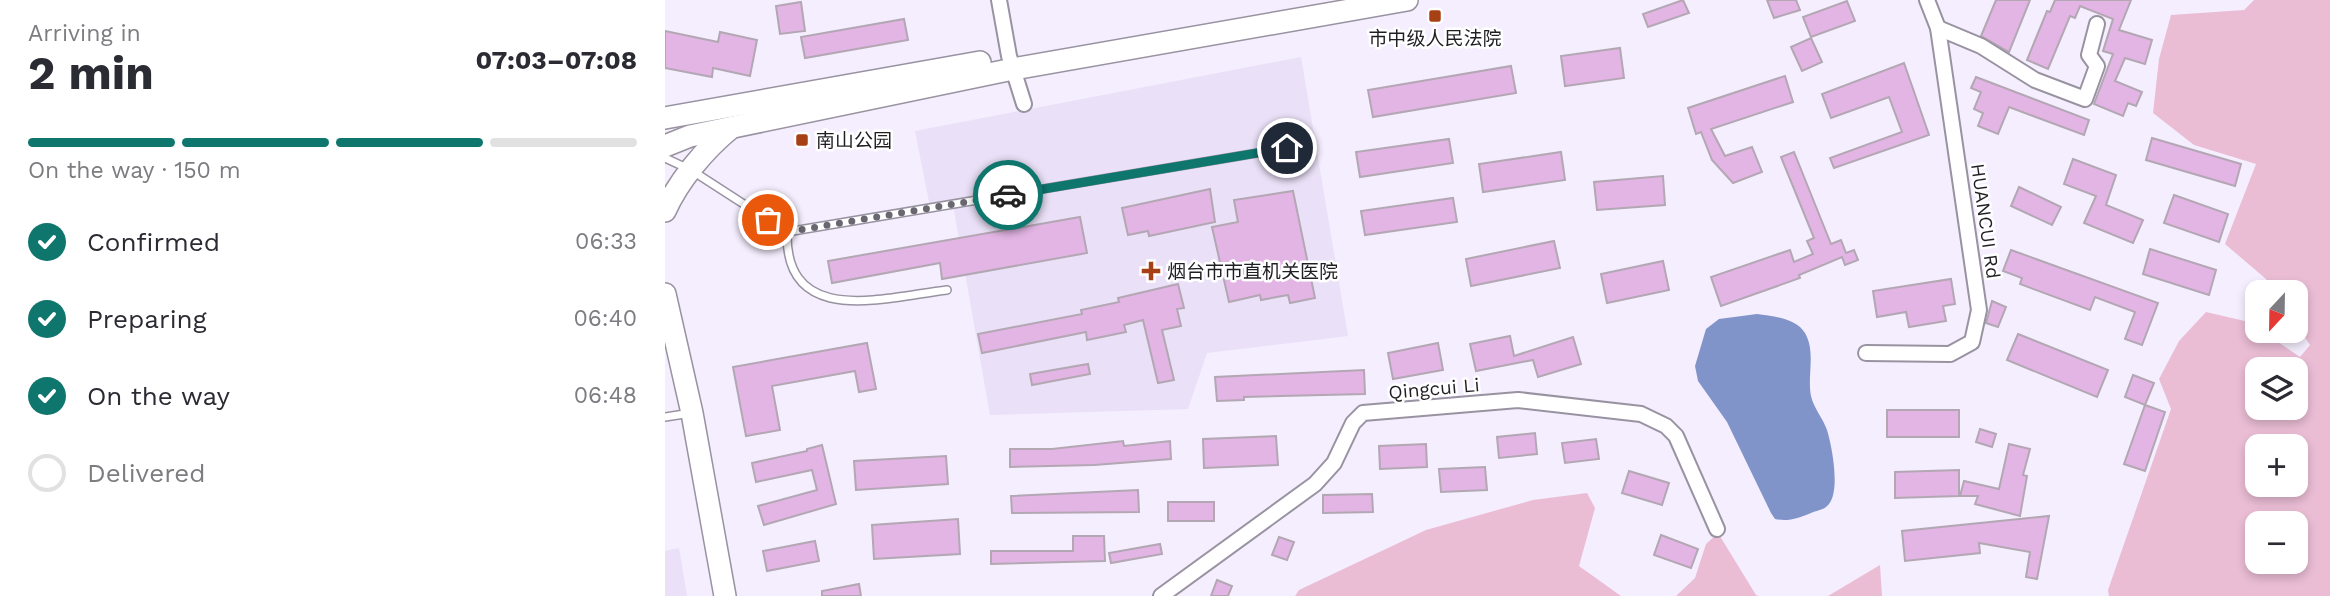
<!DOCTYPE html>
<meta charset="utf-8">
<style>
body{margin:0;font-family:"Work Sans","Noto Sans SC",sans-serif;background:#f7f7f7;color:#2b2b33;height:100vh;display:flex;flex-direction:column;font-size:26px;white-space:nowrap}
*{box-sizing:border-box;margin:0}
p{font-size:23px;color:#7c7c81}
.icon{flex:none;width:38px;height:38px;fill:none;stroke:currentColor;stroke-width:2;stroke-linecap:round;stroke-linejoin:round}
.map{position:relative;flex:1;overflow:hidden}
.side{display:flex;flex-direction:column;background:#fff;width:665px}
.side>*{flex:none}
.needle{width:46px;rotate:202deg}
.fabs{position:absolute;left:1580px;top:280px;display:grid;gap:14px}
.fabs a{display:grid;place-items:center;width:63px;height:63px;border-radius:14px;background:#fff;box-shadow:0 4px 10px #0003;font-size:35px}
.pin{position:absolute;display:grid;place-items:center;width:60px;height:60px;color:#fff;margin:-30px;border:4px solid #fff;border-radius:50%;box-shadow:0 2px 7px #0007}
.courier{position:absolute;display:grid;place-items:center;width:70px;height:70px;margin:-35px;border:5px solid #0f766e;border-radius:50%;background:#fff;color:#222;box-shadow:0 2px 9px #0007}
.head em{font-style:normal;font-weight:700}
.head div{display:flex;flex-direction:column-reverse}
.head{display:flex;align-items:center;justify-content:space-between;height:119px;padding:0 28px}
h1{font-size:46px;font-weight:700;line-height:52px}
.bar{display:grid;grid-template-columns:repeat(4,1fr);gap:10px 7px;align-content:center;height:84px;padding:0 28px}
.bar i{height:9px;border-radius:5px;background:#e1e1e2}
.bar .current{background:#0f766e}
.bar p{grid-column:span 4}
ol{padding:0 28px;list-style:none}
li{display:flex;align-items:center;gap:21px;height:77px}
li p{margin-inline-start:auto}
li .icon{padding:7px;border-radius:50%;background:#0f766e;color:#fff;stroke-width:4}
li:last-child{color:#7c7c81}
li i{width:38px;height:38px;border:4px solid #e1e1e2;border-radius:50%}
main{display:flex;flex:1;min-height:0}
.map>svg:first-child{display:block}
.built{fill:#eae0f7}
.green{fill:#eabdd5;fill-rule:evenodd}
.water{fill:#8194c9}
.building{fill:#e3b5e4;stroke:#b3a7b4;stroke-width:2}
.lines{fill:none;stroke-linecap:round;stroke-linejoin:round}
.service-casing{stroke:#9992a1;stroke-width:10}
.minor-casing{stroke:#9992a1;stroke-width:18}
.secondary-casing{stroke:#9992a1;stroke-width:24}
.service{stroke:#fff;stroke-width:7}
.minor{stroke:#fff;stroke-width:14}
.secondary{stroke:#fff;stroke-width:21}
.done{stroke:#6b6770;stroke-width:7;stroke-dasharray:0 12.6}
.route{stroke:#0f766e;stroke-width:9}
.poi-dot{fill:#a74115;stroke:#fff;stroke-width:2.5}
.labels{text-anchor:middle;stroke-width:5;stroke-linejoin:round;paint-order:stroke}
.poi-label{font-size:19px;fill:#201e23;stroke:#fff;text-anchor:start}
.street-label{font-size:19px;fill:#201e23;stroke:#fff}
</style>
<main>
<section class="side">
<div class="head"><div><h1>2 min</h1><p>Arriving in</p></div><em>07:03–07:08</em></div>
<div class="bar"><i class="current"></i><i class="current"></i><i class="current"></i><i></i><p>On the way · 150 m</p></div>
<ol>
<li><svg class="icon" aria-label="check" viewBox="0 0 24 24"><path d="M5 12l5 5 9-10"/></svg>Confirmed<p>06:33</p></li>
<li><svg class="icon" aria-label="check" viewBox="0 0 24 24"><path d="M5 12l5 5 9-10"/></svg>Preparing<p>06:40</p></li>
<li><svg class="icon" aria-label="check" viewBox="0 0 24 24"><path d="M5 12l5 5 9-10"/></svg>On the way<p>06:48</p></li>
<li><i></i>Delivered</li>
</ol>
</section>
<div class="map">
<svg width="1665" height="596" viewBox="0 0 1665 596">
<rect width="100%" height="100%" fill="#f5eefe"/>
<g class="built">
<path d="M636,57L683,336L542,353L523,409L325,415L288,205L265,207L250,131Z"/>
<path d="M14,548L22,596H0V551Z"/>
</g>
<g class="green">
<path d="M1589,0H1665V596H1444L1443,590L1506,409L1494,379L1514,341L1541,312L1584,322L1592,328V331H1597L1635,357L1645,345L1631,324V292H1610L1601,279L1560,244L1591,164L1529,145L1488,113L1494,59L1506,15L1579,10ZM1631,369V408H1592V369ZM1592,446H1631V485H1592ZM1592,523H1631V562H1592Z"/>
<path d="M922,493L930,508L914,566L956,596H630L634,590L761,530L868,500Z"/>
<path d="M1053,533L1091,595L1094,596H1011L1030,578L1041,544Z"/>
<path d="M1215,565L1217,596H1163Z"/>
</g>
<path class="water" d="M1092,314C1108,316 1131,318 1140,333C1151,352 1142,376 1146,396C1149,409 1158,418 1162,430C1167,446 1177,496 1161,507C1157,510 1150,511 1146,513C1133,518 1124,522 1110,519L1106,513L1062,422L1033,381L1030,366L1041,329L1054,319Z"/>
<g class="building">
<path d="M1018,0L1024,13L983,27L978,14Z"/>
<path d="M1102,0H1131L1135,10L1109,18Z"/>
<path d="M1331,0H1365L1344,52L1316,36Z"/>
<path d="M1390,0H1466L1454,30L1487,40L1480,64L1460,58L1450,81L1477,92L1471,106L1463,103L1458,116L1429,104L1448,54L1438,51L1448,19L1415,6L1410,18L1405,16L1383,69L1362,60L1382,11L1385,12Z"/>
<path d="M1182,1L1190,21L1146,37L1138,17Z"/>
<path d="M136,2L140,31L115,34L111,6Z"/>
<path d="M239,19L243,40L140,58L136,37Z"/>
<path d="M0,31L53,42L55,32L92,40L85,76L48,68L47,77L0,68Z"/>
<path d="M1146,38L1157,62L1137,71L1126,47Z"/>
<path d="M955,48L959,78L900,86L896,56Z"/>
<path d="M1239,63L1264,135L1169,168L1165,158L1237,132L1224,97L1166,118L1157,94Z"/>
<path d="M846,66L851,93L708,117L703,90Z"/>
<path d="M1120,76L1128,102L1046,129L1060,156L1087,147L1097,172L1068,183L1047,160L1036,132L1031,134L1023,108Z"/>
<path d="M1311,77L1424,120L1419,135L1344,107L1333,134L1313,126L1318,113L1309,109L1316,92L1306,88Z"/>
<path d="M1487,138L1576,164L1570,186L1481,160Z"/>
<path d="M784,139L788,163L695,177L691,152Z"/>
<path d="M896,152L900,180L818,192L814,164Z"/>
<path d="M1129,152L1166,244L1176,240L1181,253L1189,250L1193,260L1180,265L1177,257L1134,275L1135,278L1056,306L1046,277L1125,250L1129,262L1148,254L1142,241L1149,238L1116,157Z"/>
<path d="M1408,159L1451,175L1441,205L1478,220L1468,243L1419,223L1431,196L1399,184Z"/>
<path d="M998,176L1000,205L932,210L929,182Z"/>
<path d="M1354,187L1396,207L1387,225L1346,206Z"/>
<path d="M545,189L550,222L484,236L483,231L463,235L457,208Z"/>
<path d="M628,191L650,298L625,303L623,295L596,300L595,295L564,302L547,227L573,222L569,200Z"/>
<path d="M1509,195L1563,214L1554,242L1499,223Z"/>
<path d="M788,198L792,222L700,235L696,211Z"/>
<path d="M415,217L422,253L277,279L275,263L167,283L163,261Z"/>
<path d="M889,241L895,268L806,286L801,259Z"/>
<path d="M1485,249L1551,270L1544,295L1478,274Z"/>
<path d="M1346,250L1493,303L1477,345L1460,339L1470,312L1430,297L1425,310L1355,284L1357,278L1338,271Z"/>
<path d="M998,261L1004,290L942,303L936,274Z"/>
<path d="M1286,279L1290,304L1278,306L1281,321L1244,327L1241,312L1212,317L1208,291Z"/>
<path d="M513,284L519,308L512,309L516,326L497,330L509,380L493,383L478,320L459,325L461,332L422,340L421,332L317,353L313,334L417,314L416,310L454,302L453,298Z"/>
<path d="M1327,301L1341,307L1333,327L1321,323Z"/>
<path d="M1353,334L1443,370L1432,397L1342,360Z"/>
<path d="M845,336L849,356L908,337L916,364L873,377L868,360L811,371L805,344Z"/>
<path d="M202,343L211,389L194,392L190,371L107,386L115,430L81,436L68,367Z"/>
<path d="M773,343L778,370L728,379L723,353Z"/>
<path d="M423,364L425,374L367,385L365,374Z"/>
<path d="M699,370L700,394L579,397V400L552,401L550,377Z"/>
<path d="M1468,375L1489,383L1480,405L1460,397Z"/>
<path d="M1480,405L1500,412L1480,471L1459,464Z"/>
<rect x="1222" y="410" width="72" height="27"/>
<path d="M1315,429L1331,434L1327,447L1311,442Z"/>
<path d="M870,433L872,454L834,458L832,437Z"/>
<path d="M611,436L613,465L539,468L538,439Z"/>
<path d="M931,439L934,459L900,463L897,443Z"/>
<path d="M458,441L459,446L505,441L506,459L429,465L345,467V449H387Z"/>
<path d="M761,444L762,467L715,469L714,446Z"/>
<path d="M1344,444L1365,449L1358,475L1362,476L1355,516L1310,504L1313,496H1295L1299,481L1334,489Z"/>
<path d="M157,445L171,504L99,525L93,506L152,490L147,470L91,482L87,463L142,451V449Z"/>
<path d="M281,456L283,484L191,490L189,461Z"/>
<path d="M820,467L822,490L776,492L774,469Z"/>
<path d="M1294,470V496L1230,498V472Z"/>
<path d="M964,471L1004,483L997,505L957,493Z"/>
<path d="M473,490L474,512L347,513L346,496Z"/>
<path d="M707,494L708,512L658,513V495Z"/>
<rect x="503" y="502" width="46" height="19"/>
<path d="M1384,516L1372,579L1361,577L1365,552L1314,543L1315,553L1240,561L1237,531Z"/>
<path d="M293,519L295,554L209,559L207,525Z"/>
<path d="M996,535L1033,549L1026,568L989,555Z"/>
<path d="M408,536H439L440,561L326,564V551H408Z"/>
<path d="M614,537L629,542L622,560L607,555Z"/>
<path d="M150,541L154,561L102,571L98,551Z"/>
<path d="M495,544L497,554L446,563L444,553Z"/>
<path d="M552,580L567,586L563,596H546Z"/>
<path d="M194,584L196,596H157V591Z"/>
</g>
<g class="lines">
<g class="service-casing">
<g id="service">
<path d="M0,158L26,170L122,232L622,148"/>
<path d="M122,232C120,329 221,297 282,290"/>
<path d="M0,417L26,413"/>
</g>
</g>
<g class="minor-casing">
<g id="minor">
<path d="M334,0L344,56L359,104"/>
<path d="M1273,28L1316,46L1370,80L1420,99L1432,66L1424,55L1432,24"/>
<path d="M1201,353L1285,354L1307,342L1314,310L1273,28L1262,0"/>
<path d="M496,596L650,484L669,463L688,423L698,413L853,400L976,414L1001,426L1011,436L1052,529"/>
</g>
</g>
<g class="secondary-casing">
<g id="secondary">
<path d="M0,118L315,62"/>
<path d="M0,146L25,136L348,69L742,0"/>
<path d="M0,211C14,180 40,149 66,128"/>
<path d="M0,294L27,413L60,596"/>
</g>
</g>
<use href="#service" class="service"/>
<use href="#minor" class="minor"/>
<use href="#secondary" class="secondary"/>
</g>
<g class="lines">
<path class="done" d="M103,220L122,232L343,195"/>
<path class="route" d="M343,195L622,148"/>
</g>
<g class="poi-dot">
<rect x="763" y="9" width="14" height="14" rx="3.5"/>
<rect x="130" y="133" width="14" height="14" rx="3.5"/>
<path d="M482.5 260.5h7v7h7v7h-7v7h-7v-7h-7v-7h7z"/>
</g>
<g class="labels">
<g class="poi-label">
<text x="770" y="45" text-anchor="middle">市中级人民法院</text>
<text x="151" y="147">南山公园</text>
<text x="502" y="278">烟台市市直机关医院</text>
</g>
<g class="street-label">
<text transform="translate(1321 221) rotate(82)" y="7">HUANCUI Rd</text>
<text transform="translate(769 388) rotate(-5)" y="7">Qingcui Li</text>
</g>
</g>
</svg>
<div class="fabs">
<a><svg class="needle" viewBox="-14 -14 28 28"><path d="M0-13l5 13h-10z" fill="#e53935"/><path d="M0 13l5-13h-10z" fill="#7c7c81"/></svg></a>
<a><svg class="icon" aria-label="layers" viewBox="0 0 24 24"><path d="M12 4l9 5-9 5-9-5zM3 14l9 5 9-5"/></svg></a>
<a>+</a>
<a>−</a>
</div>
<div class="pin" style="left:103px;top:220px;background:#ea580c"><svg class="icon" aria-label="bag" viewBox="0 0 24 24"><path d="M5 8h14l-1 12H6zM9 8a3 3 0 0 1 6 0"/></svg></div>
<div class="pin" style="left:622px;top:148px;background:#1f2937"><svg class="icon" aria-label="home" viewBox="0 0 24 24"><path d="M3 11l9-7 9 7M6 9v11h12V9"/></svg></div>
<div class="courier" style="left:343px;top:195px"><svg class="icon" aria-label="car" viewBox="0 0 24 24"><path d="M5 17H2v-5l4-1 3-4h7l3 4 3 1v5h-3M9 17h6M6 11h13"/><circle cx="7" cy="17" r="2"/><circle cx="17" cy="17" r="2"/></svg></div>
</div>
</main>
